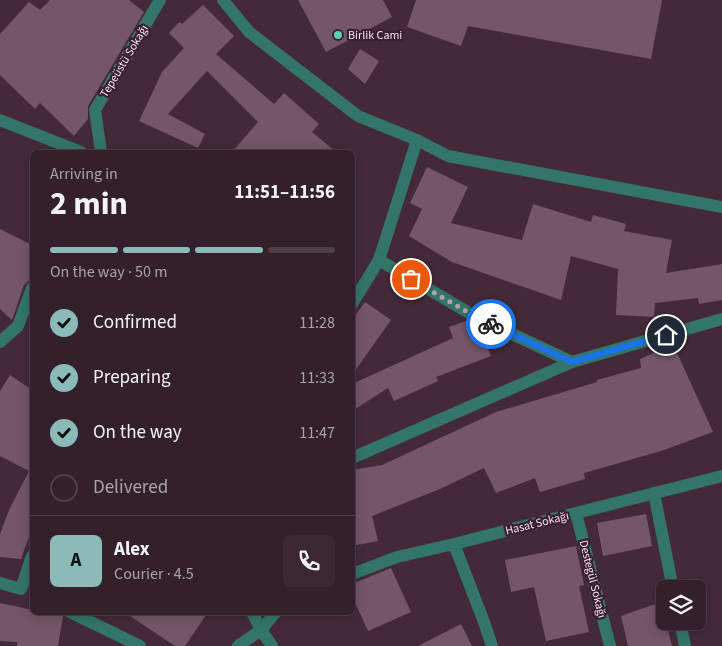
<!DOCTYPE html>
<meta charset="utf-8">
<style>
body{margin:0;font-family:"Source Sans 3",sans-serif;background:#3b2833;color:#f1f3f6;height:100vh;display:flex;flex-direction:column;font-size:19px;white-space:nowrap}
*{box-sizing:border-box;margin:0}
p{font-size:16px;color:#a9a3a9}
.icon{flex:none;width:28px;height:28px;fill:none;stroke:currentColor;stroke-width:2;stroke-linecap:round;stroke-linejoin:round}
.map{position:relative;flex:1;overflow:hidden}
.side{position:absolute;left:30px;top:150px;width:325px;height:465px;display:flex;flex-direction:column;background:#33202b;border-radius:8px;box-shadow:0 2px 12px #0003,0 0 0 1px #4e3e47}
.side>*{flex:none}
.controls{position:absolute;left:656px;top:580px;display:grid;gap:10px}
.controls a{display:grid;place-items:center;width:50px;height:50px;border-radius:8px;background:#33202b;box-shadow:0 2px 12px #0003,0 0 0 1px #4e3e47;font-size:25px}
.pin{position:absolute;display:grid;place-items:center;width:42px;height:42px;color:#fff;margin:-21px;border:2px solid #fff;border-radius:50%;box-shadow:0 1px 5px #0007}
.courier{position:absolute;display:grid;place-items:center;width:50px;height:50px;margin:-25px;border:4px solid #1a73e8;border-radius:50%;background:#fff;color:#222;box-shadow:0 1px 6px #0007}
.overview em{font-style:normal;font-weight:700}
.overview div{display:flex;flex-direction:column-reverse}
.overview{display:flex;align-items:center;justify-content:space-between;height:85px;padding:0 20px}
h1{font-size:32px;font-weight:700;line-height:38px}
.bar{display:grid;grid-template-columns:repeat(4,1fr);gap:8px 5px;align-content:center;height:60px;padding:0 20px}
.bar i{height:6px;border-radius:4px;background:#4e3e47}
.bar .selected{background:#8bbbb9}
.bar p{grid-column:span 4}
.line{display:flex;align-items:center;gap:12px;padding:0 20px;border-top:1px solid #4e3e47}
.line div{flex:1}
.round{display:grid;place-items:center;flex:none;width:52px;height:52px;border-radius:8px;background:#3b2833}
ol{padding:0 20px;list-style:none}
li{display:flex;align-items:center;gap:15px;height:55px}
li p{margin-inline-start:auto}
li .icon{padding:5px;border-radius:50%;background:#8bbbb9;color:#111;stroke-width:4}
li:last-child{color:#a9a3a9}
li i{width:28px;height:28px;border:2px solid #4e3e47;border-radius:50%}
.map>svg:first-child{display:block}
.building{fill:#745667}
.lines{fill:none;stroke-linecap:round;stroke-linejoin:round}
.street{stroke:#337568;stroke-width:12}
.done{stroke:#b6a2ad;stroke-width:5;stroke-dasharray:0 9}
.route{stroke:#1a73e8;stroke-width:6}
.poi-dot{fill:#5dceb8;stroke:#3a202f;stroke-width:2}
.labels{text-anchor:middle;stroke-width:4.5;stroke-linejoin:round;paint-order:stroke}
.poi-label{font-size:12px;fill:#f3e2eb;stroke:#3a202f;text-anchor:start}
.street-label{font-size:12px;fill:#f3e2eb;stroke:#3a202f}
</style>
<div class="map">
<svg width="722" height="646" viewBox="0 0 722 646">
<rect width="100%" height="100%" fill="#442a39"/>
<g class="building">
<path d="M50,0H129L144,12L88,106V119L74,136L40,103L35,109L0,75V34L29,2L40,10Z"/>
<path d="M298,0H383L392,17L326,52Z"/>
<path d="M416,0H662L651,59L468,26L461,46L407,27Z"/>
<path d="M203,5L234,36L216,54L274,104L284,93L319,124L312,132L336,152H232L258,122L207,71L168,114L205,134L198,148L139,121L162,72L184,48L169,33L179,22L182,24Z"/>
<path d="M360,49L379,61L365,84L348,69Z"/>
<path d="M427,167L468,187L451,223L522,240L533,204L591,222L593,215L626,224L624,231L672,240L666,273L722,264V300L699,304L698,298L655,303L654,317L616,315L618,269L571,256L561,300L452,262L409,236L422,209L410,203Z"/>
<path d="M0,229L32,245V280L27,282L24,285L12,320L0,309Z"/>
<path d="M365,302L391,320L352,375V320Z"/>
<path d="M466,321L480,328L491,356L436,377L438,381L394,401L388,388L352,411V384L453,338L449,327Z"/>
<path d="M673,344L713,432L661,451L584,473L585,479L540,492L535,478L496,493L484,468L440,489L372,516L378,541L352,546V470L382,465L496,412L597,382V380L641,368L640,359Z"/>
<path d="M10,375L32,390V528L21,559L0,557V534L9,510L29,471L0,456V391Z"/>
<path d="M646,514L652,546L603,556L597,523Z"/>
<path d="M576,546L584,585L579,586L589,632L546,641L534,587L511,592L505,560Z"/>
<path d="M391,568L411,612L368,631L352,596V584Z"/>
<path d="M661,602L672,646H628L621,616Z"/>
<path d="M0,603L32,610V612H47L63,616L58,646H17V642L0,641Z"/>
<path d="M124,612H208L185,646H175Z"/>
<path d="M461,624L472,646H418Z"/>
</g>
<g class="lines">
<g class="street">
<path d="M223,0L249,32L358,116L417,140L448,156L722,207"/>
<path d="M0,120L81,152"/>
<path d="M101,152L95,110L160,0"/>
<path d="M379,260L476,317L572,362L722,319"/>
<path d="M352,304L379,260L417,140"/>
<path d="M0,342L18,326L32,288"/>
<path d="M352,458L572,362"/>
<path d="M654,493L673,589"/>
<path d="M576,513L610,646"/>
<path d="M454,544L484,622L492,646"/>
<path d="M352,574L397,557L454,544L722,476"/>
<path d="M0,583L21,589L32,556"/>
<path d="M70,612L140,646"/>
<path d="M252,612L261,630L272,646"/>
<path d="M680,621L685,646"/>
<path d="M238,646L261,630L276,612"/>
</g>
</g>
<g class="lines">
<path class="done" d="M411,279L476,317L491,324"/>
<path class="route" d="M491,324L572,362L666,335"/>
</g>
<circle class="poi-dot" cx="338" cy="35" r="5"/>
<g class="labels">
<g class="poi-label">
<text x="348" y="39">Birlik Cami</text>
</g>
<g class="street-label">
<text transform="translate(124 61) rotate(-59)" y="4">Tepeüstü Sokağı</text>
<text transform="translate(537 523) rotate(-14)" y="4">Hasat Sokağı</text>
<text transform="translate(593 579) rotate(76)" y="4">Destegül Sokağı</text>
</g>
</g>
</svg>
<div class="controls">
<a><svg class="icon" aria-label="layers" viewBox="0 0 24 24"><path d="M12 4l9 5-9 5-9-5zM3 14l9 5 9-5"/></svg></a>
</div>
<div class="pin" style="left:411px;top:279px;background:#ea580c"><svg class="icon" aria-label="bag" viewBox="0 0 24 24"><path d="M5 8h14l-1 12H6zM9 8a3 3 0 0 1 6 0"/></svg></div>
<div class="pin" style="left:666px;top:335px;background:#1f2937"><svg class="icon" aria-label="home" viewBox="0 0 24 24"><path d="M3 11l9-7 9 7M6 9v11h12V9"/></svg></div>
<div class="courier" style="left:491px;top:324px"><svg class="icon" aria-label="bike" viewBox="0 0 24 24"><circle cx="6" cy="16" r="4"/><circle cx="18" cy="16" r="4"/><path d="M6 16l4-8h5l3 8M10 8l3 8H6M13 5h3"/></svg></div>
<section class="side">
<div class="overview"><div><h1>2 min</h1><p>Arriving in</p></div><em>11:51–11:56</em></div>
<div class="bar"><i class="selected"></i><i class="selected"></i><i class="selected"></i><i></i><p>On the way · 50 m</p></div>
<ol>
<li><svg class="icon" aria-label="check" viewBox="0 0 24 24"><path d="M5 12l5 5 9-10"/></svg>Confirmed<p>11:28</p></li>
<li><svg class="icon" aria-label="check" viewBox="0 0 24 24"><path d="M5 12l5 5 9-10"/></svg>Preparing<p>11:33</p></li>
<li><svg class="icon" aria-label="check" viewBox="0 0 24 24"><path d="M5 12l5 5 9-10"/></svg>On the way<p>11:47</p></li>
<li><i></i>Delivered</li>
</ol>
<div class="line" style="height:90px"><b class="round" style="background:#8bbbb9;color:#111">A</b><div><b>Alex</b><p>Courier · 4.5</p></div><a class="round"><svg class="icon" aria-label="phone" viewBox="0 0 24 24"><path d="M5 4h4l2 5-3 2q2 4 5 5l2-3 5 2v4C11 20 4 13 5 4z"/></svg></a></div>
</section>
</div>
